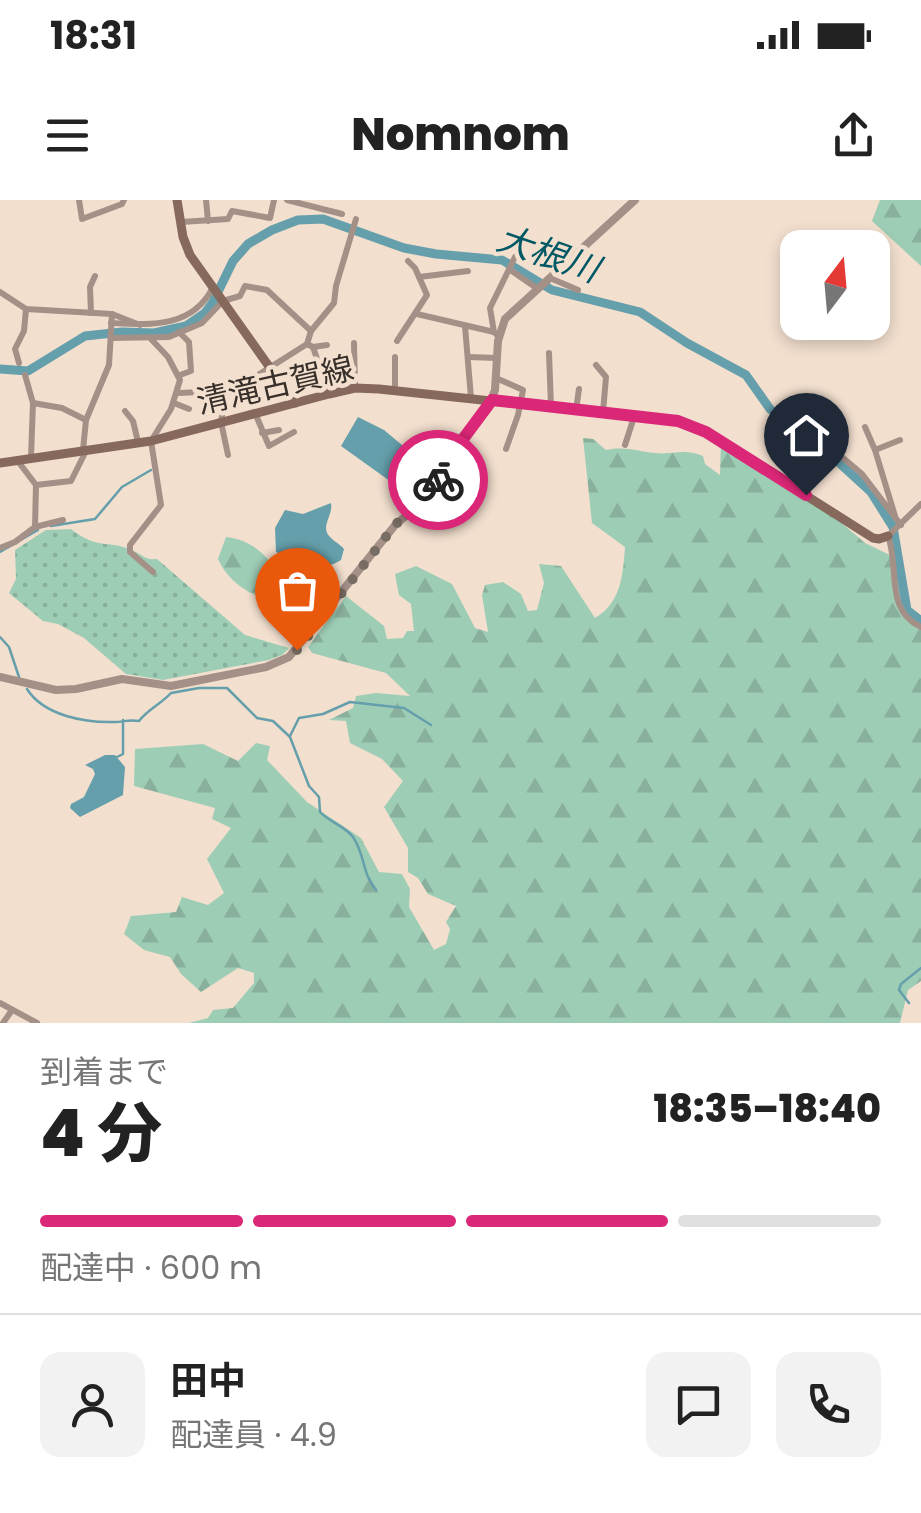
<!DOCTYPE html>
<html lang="ja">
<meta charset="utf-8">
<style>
body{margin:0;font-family:Poppins,"Noto Sans JP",sans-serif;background:#f2f2f2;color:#222;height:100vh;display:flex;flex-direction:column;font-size:38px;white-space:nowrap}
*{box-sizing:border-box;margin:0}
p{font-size:32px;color:#767676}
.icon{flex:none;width:55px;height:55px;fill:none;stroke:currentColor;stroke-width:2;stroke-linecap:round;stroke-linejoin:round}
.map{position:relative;height:823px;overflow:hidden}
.drawer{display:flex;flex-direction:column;background:#fff;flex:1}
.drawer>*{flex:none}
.needle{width:65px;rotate:16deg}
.controls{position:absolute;left:780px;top:30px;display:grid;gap:20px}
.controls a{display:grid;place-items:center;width:110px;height:110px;border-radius:20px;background:#fff;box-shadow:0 5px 15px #0003;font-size:50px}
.pin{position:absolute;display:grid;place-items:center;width:85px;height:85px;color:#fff;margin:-102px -42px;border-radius:50% 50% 50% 0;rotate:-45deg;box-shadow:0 0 10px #0007}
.pin .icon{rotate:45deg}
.courier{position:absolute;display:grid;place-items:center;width:100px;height:100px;margin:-50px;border:8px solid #db2777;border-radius:50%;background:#fff;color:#222;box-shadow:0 2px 12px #0007}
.overview em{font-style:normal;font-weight:800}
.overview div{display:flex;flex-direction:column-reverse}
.overview{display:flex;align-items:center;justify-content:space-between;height:170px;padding:0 40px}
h1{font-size:65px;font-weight:800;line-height:75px}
.bar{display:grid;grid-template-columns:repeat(4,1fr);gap:15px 10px;align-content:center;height:120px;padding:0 40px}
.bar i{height:12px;border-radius:8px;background:#e0e0e0}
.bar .selected{background:#db2777}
.bar p{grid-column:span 4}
.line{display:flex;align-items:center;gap:25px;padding:0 40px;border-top:2px solid #e0e0e0}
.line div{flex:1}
.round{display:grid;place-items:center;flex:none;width:105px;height:105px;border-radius:20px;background:#f2f2f2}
.status{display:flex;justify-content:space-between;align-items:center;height:70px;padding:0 50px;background:#fff;direction:ltr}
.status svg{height:28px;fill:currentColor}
header{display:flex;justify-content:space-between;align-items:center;height:130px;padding:0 40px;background:#fff;font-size:45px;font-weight:800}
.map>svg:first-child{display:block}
.forest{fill:url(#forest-firs)}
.park{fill:url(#park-dots)}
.water{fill:#659fab}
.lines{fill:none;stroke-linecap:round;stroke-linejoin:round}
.stream{stroke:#659fab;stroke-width:2.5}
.river{stroke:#659fab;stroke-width:9}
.minor{stroke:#a59088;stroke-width:6}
.tertiary{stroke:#a59088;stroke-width:8}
.secondary{stroke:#86695c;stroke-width:9}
.done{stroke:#786d63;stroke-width:10;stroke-dasharray:0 18}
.route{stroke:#db2777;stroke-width:12}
.labels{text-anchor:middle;stroke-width:9;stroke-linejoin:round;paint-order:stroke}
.street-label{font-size:32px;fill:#372f29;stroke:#f2dfce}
.water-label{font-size:35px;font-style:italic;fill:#005865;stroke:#f2dfce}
</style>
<div class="status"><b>18:31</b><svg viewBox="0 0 49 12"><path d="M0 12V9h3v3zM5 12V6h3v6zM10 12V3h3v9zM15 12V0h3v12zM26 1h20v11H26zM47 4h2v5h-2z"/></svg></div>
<header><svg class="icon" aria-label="menu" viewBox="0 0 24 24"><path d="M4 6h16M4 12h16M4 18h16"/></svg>Nomnom<svg class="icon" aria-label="share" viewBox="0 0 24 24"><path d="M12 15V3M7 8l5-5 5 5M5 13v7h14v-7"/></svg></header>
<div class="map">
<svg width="921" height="823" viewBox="0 0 921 823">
<defs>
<pattern id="forest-firs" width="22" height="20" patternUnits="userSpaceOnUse" patternTransform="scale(2.5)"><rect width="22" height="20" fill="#9ecdb6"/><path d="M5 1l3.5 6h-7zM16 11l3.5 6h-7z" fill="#89b09c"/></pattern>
<pattern id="park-dots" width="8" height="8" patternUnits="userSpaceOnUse" patternTransform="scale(2.5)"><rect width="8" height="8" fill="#9ecdb6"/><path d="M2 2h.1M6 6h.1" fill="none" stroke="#89b09c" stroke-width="1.8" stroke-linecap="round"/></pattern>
</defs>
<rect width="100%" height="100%" fill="#f2dfce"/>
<g class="forest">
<path d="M880,0H921V66L872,21Z"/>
<path d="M583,238L593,239L606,250C625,246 636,251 655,253C674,255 682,248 703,256L705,264L720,275L721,241L838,320L865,343L896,358L902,407L921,426V781L908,790L900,823H189L208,818L213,810L233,808L254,783V773L238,768L201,792L181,774L170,757L144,750L124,734L131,716L176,712L182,697L208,705L224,693L207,659L231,628L212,619L215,608L134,586L135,549L203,544L238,561L256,543L270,546L267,560L307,602L361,638L379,672L402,674L410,689L409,707L434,750L446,744L450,729L446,722L456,706L428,694L418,678L408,672V648L384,607L403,581L382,559L350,543L346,521L329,520L353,508L356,496L376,493L410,496L386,473L312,453L308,447L346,396L384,426L387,439L403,438L407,431H414L411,404L399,395L395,374L416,366L452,384L475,428L488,432L482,395L485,385L503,382L521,394L528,411L537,410L544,383L539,364L561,366L595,418C621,403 623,375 625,347L592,323Z"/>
<path d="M226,337C254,339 288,368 275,398C252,400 227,380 218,359Z"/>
</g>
<path class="park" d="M71,329C99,351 109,339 134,351C144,356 145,360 157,359L245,435L289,448L282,455L269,460L163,480L126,474L84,438L58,424L43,421L9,393L16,379L15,350L46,330Z"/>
<g class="water">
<path d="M358,217L384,230L402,245L403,260L421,284L415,299L341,246Z"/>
<path d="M331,303C333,314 323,324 327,333C330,339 340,344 344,349L341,360C317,375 299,362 276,352L275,328L285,310L303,314Z"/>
<path d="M105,555H115L125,567L123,595L80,617L70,608L71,604L84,597L95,574L93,569L85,565Z"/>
</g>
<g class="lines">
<g class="stream">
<path d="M51,326L95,319L122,287L151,270"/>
<path d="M0,352L38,330"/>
<path d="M0,437L9,447L19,477"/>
<path d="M27,489C44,516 86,523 115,522C124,522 129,519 139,521C148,509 161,504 171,493L199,488H227L257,518L273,521L290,537L309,586L319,597L320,612C329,622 345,626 353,637C365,654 362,674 376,690"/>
<path d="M290,536L299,518L323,514L350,502L404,508L431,525"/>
<path d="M117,557L123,554V520"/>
<path d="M909,803L899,790L901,784L921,768"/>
</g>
<path class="river" d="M0,169L28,171L85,136L122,132L154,133L186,126L205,113L213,102L233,61L248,44L272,30L298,20L323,19L404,48L436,54L502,60L552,90L640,112L687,143L746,175L770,209L836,260L871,292L893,327L907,410L921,421"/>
<g class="minor">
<path d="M79,0L82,19L122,4L124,0"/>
<path d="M206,0L208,21"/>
<path d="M287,0L342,14"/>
<path d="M181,22L228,19L232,11L270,18L274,0"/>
<path d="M509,69L538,89"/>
<path d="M419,77L468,71"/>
<path d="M550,78L578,90"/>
<path d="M0,92L26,109L112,114L140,125"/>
<path d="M91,113L90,87L95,76"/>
<path d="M417,114L494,132L499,137"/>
<path d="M111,123C151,125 193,128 213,87"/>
<path d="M465,126L471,198"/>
<path d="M179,132L189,142L191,171L180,175"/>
<path d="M494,132L490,108L515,57"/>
<path d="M112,138L169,137L202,123L223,101L240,96L245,86L267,90L311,131"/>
<path d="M151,139L168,157L180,180L171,209L151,241L161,305L130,345V352L153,372"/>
<path d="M397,141L427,95L415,68L408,61"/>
<path d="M354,143L355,188"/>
<path d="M307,144L313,147L329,194"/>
<path d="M313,147L327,145"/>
<path d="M549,153L551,207"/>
<path d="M395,157V190"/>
<path d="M469,157L497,158"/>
<path d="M19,163L15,149L24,131L26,109"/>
<path d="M596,165L606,177L603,212"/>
<path d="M25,175L33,203L31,257"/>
<path d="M496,178L523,190L518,215L506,249"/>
<path d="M226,191L221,222L228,255"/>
<path d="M178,193L227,191L239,187L307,144L311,131L334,103L336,86L356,19"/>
<path d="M33,203L62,208L86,220"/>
<path d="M174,203L189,209"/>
<path d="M576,210L579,189"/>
<path d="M125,211L133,221L138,242"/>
<path d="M255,213L269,246L294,232"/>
<path d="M865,227L875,250L895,316"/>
<path d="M262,233L279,230"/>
<path d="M625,245L634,217"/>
<path d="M83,250L86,220L109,165L112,114"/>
<path d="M875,250L900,240"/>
<path d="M842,257L862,274L901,325"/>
<path d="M36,285L71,281L87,249"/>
<path d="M921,304L888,336C900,368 884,410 921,427"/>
<path d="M35,327L63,320"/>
<path d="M0,348L15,342L35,327L36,285L17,260"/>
<path d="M0,803L37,823"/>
<path d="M3,823L12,810"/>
</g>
<path class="tertiary" d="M0,477L56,490L76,489L122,479L171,486L266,467L289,457L396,324L427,299L449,257L488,208L495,190L498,141L505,119L635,0"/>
<g class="secondary">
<path d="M177,0L183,37L190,55L295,203"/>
<path d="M0,263L151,241L329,194L355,188L379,189L678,221L706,232L873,338L879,339L888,336"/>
</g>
</g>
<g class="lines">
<path class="done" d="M297,450L396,324L427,298L438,280"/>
<path class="route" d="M438,280L449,258L492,200L678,221L706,232L806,295"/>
</g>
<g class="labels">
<g class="street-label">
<text transform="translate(275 185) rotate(-13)" y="11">清滝古賀線</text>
</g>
<g class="water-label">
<text transform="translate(548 54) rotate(19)" y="12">大根川</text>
</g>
</g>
</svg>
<div class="controls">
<a><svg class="needle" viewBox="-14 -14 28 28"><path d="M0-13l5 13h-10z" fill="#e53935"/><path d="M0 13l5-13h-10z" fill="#767676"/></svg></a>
</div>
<div class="pin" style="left:297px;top:450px;background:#ea580c"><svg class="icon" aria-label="bag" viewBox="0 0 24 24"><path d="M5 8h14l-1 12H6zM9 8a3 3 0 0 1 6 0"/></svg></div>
<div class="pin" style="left:806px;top:295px;background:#1f2937"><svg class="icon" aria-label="home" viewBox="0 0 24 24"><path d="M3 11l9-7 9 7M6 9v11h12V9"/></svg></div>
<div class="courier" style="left:438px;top:280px"><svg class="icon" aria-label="bike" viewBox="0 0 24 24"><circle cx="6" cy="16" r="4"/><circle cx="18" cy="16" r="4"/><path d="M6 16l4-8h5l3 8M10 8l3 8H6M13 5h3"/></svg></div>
</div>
<section class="drawer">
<div class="overview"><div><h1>4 分</h1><p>到着まで</p></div><em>18:35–18:40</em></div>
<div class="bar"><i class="selected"></i><i class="selected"></i><i class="selected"></i><i></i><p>配達中 · 600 m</p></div>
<div class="line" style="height:180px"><a class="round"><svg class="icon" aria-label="person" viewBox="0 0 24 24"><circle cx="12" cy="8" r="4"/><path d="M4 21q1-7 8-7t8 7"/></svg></a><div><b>田中</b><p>配達員 · 4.9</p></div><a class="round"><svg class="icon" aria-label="chat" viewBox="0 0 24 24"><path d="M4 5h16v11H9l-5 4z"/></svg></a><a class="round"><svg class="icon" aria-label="phone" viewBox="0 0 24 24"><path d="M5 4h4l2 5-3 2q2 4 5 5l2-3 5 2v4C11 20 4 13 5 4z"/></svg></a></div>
</section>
